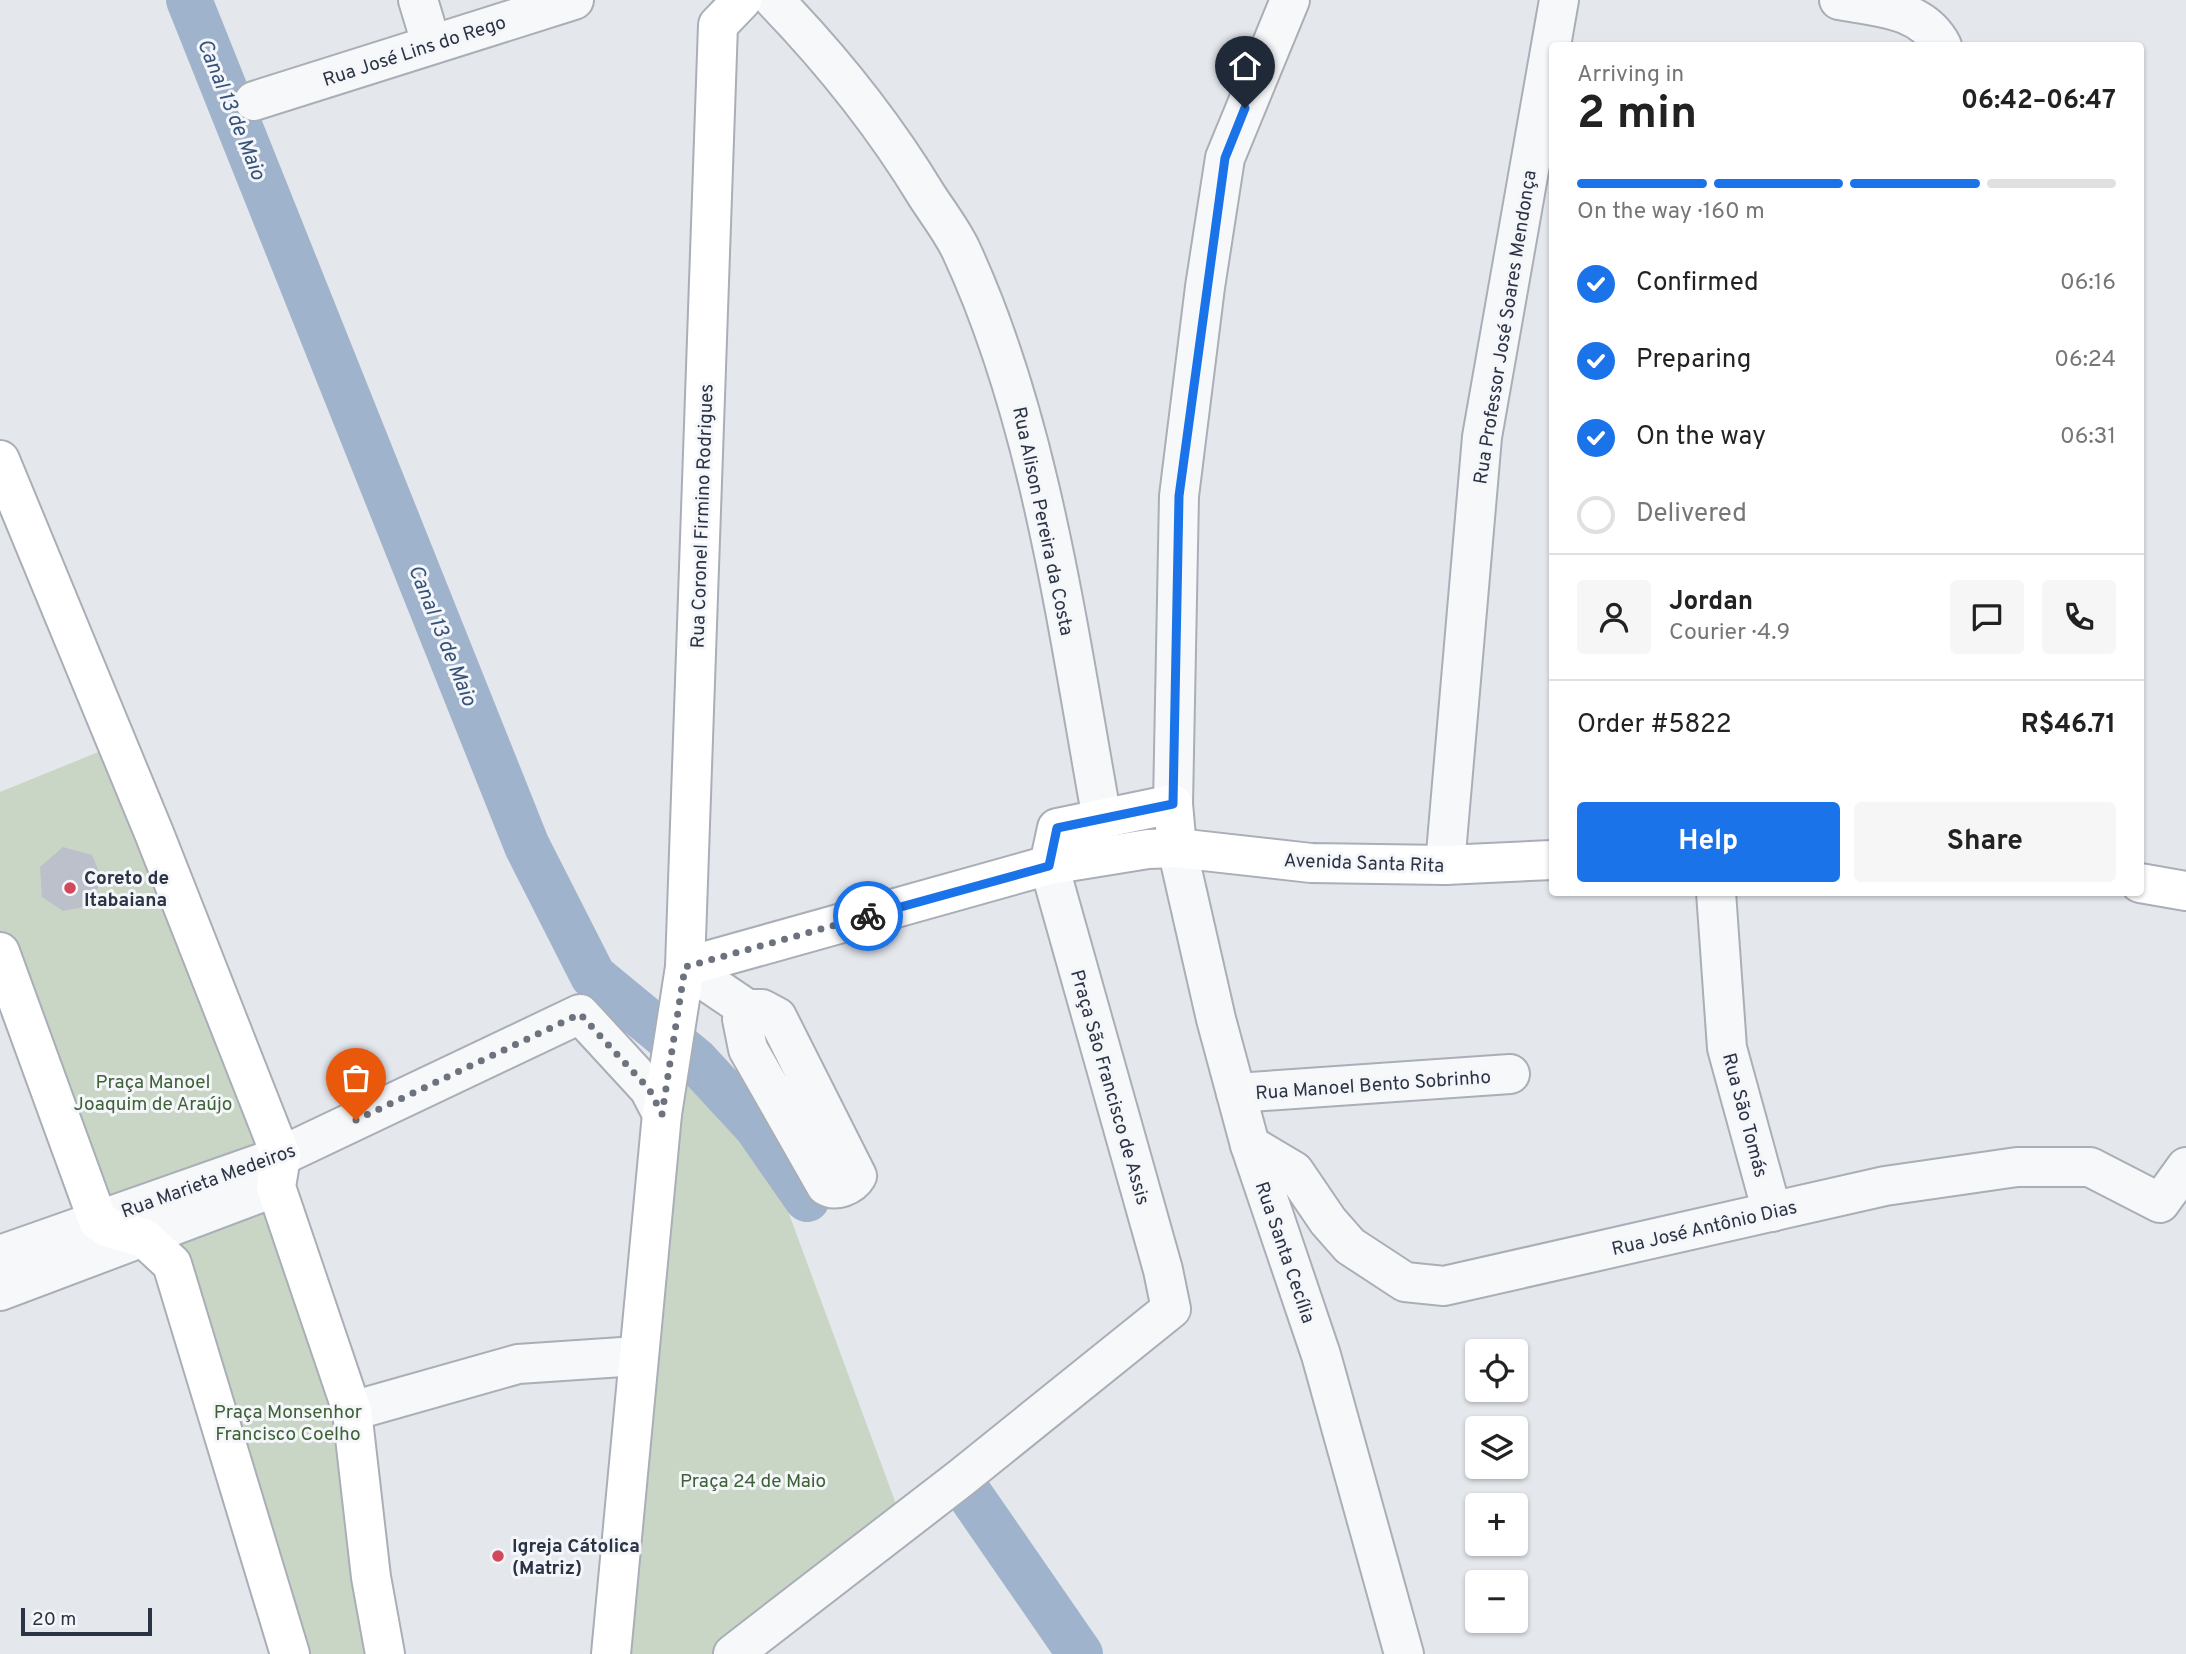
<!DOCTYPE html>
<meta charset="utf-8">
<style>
body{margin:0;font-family:Overpass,sans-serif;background:#f6f6f6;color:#222;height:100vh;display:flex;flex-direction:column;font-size:26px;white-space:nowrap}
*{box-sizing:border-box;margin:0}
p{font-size:23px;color:#767676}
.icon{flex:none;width:38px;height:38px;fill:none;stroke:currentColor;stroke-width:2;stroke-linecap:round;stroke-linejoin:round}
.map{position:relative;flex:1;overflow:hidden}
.sheet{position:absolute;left:1549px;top:42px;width:595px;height:854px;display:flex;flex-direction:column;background:#fff;border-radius:7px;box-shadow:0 2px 5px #0004}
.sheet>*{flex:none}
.controls{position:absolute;left:1465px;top:1339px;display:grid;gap:14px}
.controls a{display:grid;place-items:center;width:63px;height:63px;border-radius:7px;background:#fff;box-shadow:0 2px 5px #0004;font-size:35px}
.scale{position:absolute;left:21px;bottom:18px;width:131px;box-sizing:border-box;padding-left:7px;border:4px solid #2b3445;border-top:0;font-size:19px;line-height:24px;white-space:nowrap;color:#2b3445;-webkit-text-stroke:5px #f4f6f9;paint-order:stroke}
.pin{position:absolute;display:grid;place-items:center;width:60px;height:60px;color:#fff;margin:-72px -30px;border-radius:50% 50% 50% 0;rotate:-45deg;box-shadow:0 0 7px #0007}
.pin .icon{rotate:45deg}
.courier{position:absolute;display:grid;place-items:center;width:70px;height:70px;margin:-35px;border:5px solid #1a73e8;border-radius:50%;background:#fff;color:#222;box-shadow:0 2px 9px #0007}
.summary em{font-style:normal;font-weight:700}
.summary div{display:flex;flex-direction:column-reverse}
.summary{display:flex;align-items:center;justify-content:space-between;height:119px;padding:0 28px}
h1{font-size:46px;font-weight:700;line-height:52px}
.bar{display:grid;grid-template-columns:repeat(4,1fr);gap:10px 7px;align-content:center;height:84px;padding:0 28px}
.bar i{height:9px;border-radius:5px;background:#e0e0e0}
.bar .selected{background:#1a73e8}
.bar p{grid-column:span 4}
.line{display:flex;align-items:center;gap:18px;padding:0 28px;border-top:2px solid #e0e0e0}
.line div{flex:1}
.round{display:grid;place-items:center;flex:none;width:74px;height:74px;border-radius:7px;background:#f6f6f6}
ol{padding:0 28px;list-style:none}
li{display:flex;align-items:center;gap:21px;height:77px}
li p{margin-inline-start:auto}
li .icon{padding:7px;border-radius:50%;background:#1a73e8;color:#fff;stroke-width:4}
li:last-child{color:#767676}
li i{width:38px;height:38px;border:4px solid #e0e0e0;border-radius:50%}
.button{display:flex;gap:14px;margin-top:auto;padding:14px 28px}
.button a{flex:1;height:80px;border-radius:7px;background:#1a73e8;color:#fff;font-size:28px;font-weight:700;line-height:80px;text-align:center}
.button a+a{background:#f6f6f6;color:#222}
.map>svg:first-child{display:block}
.green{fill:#c9d6c5}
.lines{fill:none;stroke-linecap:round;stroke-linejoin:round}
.canal{stroke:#9fb4cc;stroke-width:46}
.building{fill:#bbc0ca}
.street-casing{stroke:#a9aeb7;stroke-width:42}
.secondary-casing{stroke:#a9aeb7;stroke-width:42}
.street{stroke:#f7f8fa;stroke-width:38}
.secondary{stroke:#fff;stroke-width:38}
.done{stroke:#6c737f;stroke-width:7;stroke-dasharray:0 12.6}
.route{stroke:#1a73e8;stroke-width:9}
.poi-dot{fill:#d1495b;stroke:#f4f6f9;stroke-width:2.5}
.labels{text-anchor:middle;stroke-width:6;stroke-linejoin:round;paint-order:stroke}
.street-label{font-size:19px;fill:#2b3445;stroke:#f4f6f9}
.poi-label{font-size:19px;font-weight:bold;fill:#2b3445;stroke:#f4f6f9;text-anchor:start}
.park-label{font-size:19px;fill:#3f6138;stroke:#f4f6f9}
.water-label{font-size:21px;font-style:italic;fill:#34527a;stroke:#f4f6f9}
</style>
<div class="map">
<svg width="2186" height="1654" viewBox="0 0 2186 1654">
<rect width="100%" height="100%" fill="#e4e7ec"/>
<g class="green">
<path d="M118,744L281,1156L98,1221L0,952V792Z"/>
<path d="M674,1041L696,1061L757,1127L903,1523L736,1654H611Z"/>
<path d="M276,1187L352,1411L385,1654H290L144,1238Z"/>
</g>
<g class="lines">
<g class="canal">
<path d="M189,0L527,846L593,976L696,1061L757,1127L807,1199"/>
<path d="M966,1489L1080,1654"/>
</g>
</g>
<path class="building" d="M63,847L92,855L102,879L89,906L63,911L42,897L40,867Z"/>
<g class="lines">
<g class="street-casing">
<g id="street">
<path d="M418,0L431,43"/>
<path d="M774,0C832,60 884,125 927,196C938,213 952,231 961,250C1041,422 1068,632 1102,819"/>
<path d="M1839,0C1877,7 1923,8 1942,46"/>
<path d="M254,101L574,0"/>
<path d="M1173,804L1179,496L1205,287L1225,158L1290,0"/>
<path d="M1177,848L1216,1019L1250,1145L1321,1355L1404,1654"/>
<path d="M1445,865L1482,437L1559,0"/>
<path d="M1716,892L1727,1048L1772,1212"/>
<path d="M685,967L747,1009H762L777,1017L857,1176C851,1186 835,1192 826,1186L748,1049L742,1019L747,1009"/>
<path d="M1236,1093L1510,1074"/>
<path d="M1250,1145L1294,1171L1328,1221L1350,1246L1405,1282L1444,1286L1885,1186L2017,1167H2090L2160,1203L2186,1167"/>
<path d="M0,1255L281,1156L580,1014L649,1089L662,1114"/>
<path d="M0,1291L276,1187"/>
<path d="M352,1411L518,1364L637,1356"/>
<path d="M733,1654L961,1478L1171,1309L1163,1270L1049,865"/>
</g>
</g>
<g class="secondary-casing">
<g id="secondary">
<path d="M0,460L154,833L281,1156L276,1187L352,1411L371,1577L385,1654"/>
<path d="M1049,865L1057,828L1173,804L1177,848"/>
<path d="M2140,883L2186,891"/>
<path d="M0,952L98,1221L109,1228L144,1238L172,1264L290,1654"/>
<path d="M685,967L1049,865L1148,849L1177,848L1311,863L1445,865L1552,860"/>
<path d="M611,1654L662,1114L685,967L718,25L742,0"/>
</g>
</g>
<use href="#street" class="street"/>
<use href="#secondary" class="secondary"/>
</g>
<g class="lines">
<path class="done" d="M356,1120L580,1014L649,1089L662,1114L685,967L868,916"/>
<path class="route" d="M868,916L1049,866L1057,828L1173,804L1179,496L1225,158L1245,108"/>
</g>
<g class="poi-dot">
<circle cx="70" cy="888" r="7"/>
<circle cx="498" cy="1556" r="7"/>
</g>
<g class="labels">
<g class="street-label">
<text transform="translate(414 50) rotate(-18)" y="7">Rua José Lins do Rego</text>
<text transform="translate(1504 327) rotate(-81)" y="7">Rua Professor José Soares Mendonça</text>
<text transform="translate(701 516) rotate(-88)" y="7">Rua Coronel Firmino Rodrigues</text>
<text transform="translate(1044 521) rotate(78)" y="7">Rua Alison Pereira da Costa</text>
<text transform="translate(1364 862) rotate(2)" y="7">Avenida Santa Rita</text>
<text transform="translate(1373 1084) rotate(-4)" y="7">Rua Manoel Bento Sobrinho</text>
<text transform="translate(1111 1087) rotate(74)" y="7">Praça São Francisco de Assis</text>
<text transform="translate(1746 1115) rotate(75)" y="7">Rua São Tomás</text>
<text transform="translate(208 1180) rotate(-20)" y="7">Rua Marieta Medeiros</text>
<text transform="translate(1704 1227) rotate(-13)" y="7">Rua José Antônio Dias</text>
<text transform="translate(1286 1252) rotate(71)" y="7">Rua Santa Cecília</text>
</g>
<g class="poi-label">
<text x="84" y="884">Coreto de<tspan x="84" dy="22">Itabaiana</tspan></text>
<text x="512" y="1552">Igreja Cátolica<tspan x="512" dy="22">(Matriz)</tspan></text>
</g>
<g class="park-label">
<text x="153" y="1088">Praça Manoel<tspan x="153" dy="22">Joaquim de Araújo</tspan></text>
<text x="288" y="1418">Praça Monsenhor<tspan x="288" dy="22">Francisco Coelho</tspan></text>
<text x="753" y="1487">Praça 24 de Maio</text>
</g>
<g class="water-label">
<text transform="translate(232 109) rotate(68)" y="7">Canal 13 de Maio</text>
<text transform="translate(443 635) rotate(68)" y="7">Canal 13 de Maio</text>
</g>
</g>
</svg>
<div class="controls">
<a><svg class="icon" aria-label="locate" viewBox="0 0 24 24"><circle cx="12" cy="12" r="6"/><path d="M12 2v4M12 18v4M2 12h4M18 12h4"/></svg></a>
<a><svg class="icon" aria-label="layers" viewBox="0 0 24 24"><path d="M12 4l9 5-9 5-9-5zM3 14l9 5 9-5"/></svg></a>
<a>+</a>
<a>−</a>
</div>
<div class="scale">20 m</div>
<div class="pin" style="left:356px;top:1120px;background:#ea580c"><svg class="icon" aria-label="bag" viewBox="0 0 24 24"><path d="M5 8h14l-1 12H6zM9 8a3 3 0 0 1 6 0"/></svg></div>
<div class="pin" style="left:1245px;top:108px;background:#1f2937"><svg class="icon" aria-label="home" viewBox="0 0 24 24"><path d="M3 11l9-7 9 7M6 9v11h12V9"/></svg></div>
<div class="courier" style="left:868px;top:916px"><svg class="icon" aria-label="bike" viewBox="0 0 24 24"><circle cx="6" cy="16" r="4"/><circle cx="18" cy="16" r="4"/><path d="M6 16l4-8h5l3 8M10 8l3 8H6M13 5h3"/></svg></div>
<section class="sheet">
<div class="summary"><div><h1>2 min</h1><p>Arriving in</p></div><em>06:42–06:47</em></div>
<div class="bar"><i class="selected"></i><i class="selected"></i><i class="selected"></i><i></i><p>On the way · 160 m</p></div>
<ol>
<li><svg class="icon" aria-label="check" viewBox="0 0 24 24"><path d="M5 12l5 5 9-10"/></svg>Confirmed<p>06:16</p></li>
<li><svg class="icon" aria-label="check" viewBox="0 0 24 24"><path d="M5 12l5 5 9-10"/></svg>Preparing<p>06:24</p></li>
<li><svg class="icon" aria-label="check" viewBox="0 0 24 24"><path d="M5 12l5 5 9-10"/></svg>On the way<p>06:31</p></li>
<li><i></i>Delivered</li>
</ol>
<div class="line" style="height:126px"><a class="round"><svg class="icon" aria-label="person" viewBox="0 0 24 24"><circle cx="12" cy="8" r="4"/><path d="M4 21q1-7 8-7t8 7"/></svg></a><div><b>Jordan</b><p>Courier · 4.9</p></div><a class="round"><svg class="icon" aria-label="chat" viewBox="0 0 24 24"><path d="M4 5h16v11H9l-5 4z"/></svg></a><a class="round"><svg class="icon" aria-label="phone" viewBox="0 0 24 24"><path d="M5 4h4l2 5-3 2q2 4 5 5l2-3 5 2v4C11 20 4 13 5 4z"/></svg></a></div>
<div class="line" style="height:91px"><div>Order #5822</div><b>R$46.71</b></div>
<div class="button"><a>Help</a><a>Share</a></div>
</section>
</div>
